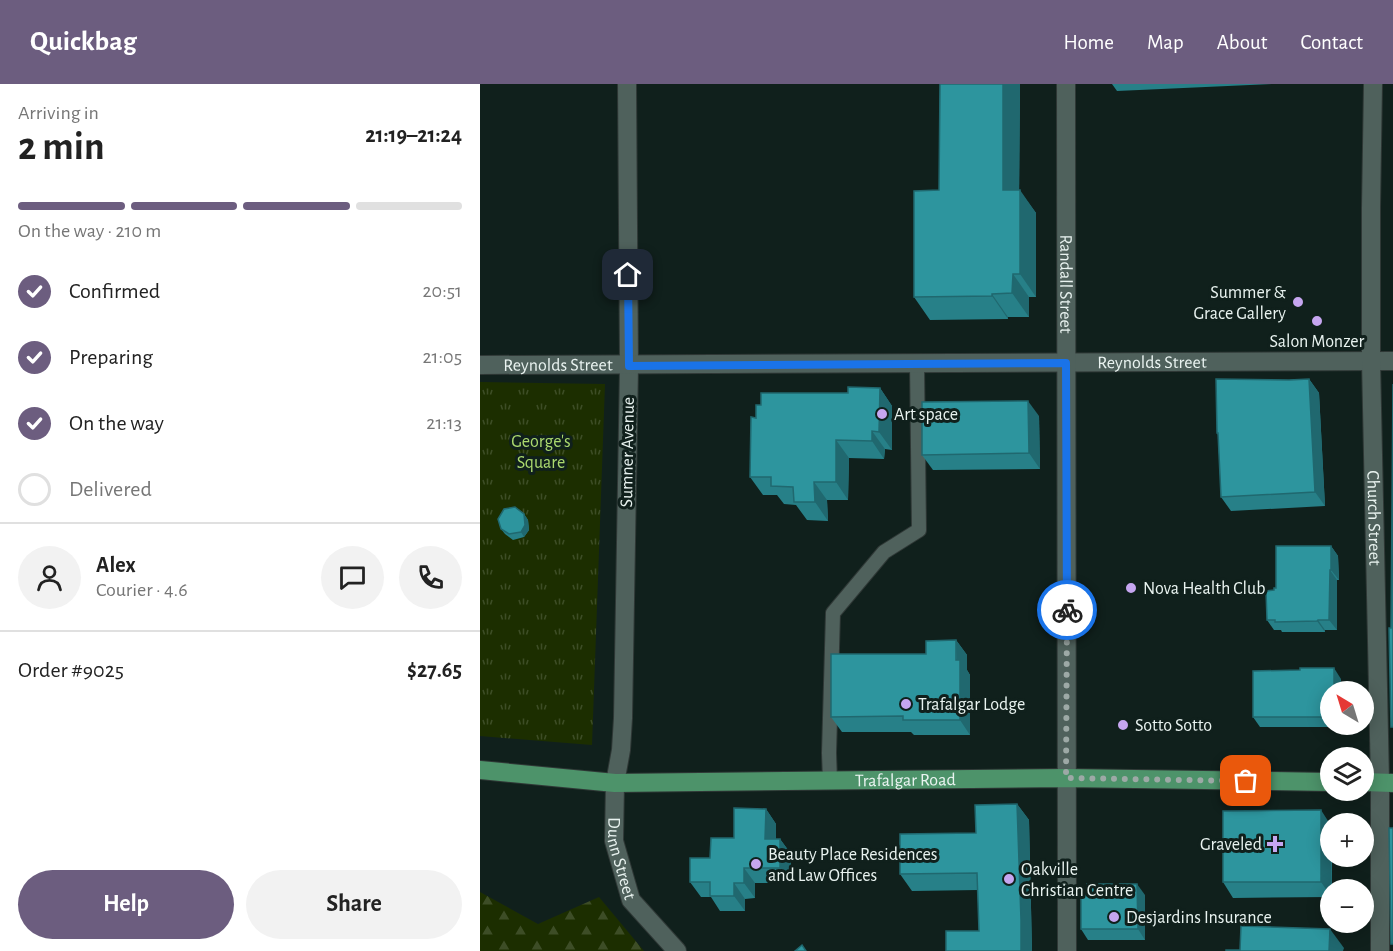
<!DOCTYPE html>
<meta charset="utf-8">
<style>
body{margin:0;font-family:"Alegreya Sans",sans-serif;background:#f2f2f2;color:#222;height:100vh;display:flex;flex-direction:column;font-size:22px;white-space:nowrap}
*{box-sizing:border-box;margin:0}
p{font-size:20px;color:#767676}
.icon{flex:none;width:33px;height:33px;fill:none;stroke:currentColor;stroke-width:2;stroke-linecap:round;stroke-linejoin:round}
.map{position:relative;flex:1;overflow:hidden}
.panel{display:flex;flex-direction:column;background:#fff;width:480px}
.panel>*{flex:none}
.needle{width:39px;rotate:322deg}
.controls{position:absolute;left:840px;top:597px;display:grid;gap:12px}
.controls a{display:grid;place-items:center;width:54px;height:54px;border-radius:50%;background:#fff;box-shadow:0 3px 15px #0003;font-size:30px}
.pin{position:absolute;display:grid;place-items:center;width:51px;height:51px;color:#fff;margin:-26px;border-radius:12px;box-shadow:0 3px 9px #0006}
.courier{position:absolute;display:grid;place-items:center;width:60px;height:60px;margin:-30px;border:4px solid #1a73e8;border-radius:50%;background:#fff;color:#222;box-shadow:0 2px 8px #0007}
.head em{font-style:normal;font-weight:700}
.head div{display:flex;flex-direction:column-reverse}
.head{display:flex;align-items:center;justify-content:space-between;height:102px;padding:0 18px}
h1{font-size:39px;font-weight:700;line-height:45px}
.bar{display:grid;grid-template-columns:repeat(4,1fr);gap:9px 6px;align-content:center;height:72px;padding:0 18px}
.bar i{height:8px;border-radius:4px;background:#e0e0e0}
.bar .selected{background:#6c5d7f}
.bar p{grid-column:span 4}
.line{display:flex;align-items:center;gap:15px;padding:0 18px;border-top:2px solid #e0e0e0}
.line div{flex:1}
.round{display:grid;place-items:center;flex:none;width:63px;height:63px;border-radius:32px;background:#f2f2f2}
ol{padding:0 18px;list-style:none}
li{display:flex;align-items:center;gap:18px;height:66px}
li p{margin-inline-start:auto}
li .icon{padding:6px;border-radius:50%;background:#6c5d7f;color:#fff;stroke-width:4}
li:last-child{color:#767676}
li i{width:33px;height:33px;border:3px solid #e0e0e0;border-radius:50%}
.primary-button{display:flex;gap:12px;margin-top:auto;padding:12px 18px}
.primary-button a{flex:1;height:69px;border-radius:36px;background:#6c5d7f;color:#fff;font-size:24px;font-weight:700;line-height:69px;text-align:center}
.primary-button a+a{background:#f2f2f2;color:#222}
header{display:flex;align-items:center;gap:36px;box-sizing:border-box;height:84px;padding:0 30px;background:#6c5d7f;color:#fff}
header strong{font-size:28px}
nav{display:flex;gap:33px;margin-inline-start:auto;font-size:21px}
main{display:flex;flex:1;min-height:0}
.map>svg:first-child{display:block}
.grass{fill:url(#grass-tufts)}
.forest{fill:url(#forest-firs)}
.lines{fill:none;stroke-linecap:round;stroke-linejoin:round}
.service-casing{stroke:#2f3836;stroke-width:16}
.minor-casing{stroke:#2f3836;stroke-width:20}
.tertiary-casing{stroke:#2f3836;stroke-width:20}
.primary-casing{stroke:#2f3836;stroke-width:20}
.service{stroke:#4f615c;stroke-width:14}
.minor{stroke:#4f615c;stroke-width:18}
.tertiary{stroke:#4f615c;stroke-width:18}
.primary{stroke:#4d936a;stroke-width:18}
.wall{fill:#278088}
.shaded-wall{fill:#20686f}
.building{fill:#2d959e;stroke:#20686f;stroke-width:1.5}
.done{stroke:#9da9a6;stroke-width:6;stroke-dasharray:0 10.8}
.route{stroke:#1a73e8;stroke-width:8}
.poi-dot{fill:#c6a6f0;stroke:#10201c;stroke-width:2}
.labels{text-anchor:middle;stroke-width:6;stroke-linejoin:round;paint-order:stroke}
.street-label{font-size:18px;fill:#e9f3f0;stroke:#10201c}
.poi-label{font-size:18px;fill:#e9f3f0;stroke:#10201c;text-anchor:start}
.park-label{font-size:18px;fill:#abd96e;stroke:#10201c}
</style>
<header>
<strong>Quickbag</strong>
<nav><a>Home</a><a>Map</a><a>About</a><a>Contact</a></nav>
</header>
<main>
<section class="panel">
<div class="head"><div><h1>2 min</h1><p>Arriving in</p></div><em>21:19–21:24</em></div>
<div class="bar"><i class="selected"></i><i class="selected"></i><i class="selected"></i><i></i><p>On the way · 210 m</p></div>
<ol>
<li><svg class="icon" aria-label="check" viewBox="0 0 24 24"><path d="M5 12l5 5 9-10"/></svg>Confirmed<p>20:51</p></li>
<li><svg class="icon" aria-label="check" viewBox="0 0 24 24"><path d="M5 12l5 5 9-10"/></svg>Preparing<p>21:05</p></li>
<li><svg class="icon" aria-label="check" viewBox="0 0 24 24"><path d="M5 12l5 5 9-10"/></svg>On the way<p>21:13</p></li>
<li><i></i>Delivered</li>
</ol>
<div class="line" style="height:108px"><a class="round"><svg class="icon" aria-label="person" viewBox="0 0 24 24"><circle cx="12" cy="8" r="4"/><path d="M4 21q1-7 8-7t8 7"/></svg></a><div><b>Alex</b><p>Courier · 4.6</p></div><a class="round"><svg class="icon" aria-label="chat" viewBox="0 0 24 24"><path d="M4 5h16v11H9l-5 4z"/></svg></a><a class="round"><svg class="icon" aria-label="phone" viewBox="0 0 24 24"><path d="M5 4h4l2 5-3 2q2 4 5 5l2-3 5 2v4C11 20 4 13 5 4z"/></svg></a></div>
<div class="line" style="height:78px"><div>Order #9025</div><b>$27.65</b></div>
<div class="primary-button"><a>Help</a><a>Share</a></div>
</section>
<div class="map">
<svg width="913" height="867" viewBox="0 0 913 867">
<defs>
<pattern id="grass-tufts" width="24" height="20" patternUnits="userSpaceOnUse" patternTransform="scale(1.5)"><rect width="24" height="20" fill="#1c2e00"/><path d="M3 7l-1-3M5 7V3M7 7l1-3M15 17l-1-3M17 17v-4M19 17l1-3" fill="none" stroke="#3d4d26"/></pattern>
<pattern id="forest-firs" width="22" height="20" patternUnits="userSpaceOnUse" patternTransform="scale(1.5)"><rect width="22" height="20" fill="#1c2e00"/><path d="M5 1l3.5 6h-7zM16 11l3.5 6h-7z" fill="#3d4d26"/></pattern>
</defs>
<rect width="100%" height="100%" fill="#10201c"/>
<path class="grass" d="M0,298L125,300L112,661L0,652Z"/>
<path class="forest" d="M0,808L58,840L119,813L164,867H0Z"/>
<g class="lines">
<g class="service-casing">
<path id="service" d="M350,697L349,669L353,529L404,468L439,446L437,280"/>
</g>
<g class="minor-casing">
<g id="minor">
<path id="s1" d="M147,0L149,282L143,634L141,666L135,699L134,757L151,816L197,867"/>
<path id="s2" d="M0,281L913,277"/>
</g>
</g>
<g class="tertiary-casing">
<g id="tertiary">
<path id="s3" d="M586,0L587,867"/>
<path id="s4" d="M893,0L891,124V277L900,698V867"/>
</g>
</g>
<g class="primary-casing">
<g id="primary">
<path id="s5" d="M0,686L135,699L586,694L850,698"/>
<path d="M884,698L913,699"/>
</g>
</g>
<use href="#service" class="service"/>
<use href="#minor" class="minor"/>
<use href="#tertiary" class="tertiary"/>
<use href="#primary" class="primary"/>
</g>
<g class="wall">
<path d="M460,0H540L539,106L556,129V213H549V233H528V235L450,236L434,213L459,106Z"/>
<path d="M632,0H792L637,7Z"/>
<path d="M829,295L839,309L845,422L751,427L741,413L738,351L737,349L809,296Z"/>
<path d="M400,304L412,322V366L405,365L404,375L369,374L368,416H347L348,437L327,436L316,421L304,420L297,411H283L270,393L276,334L281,321Z"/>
<path d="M559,332L560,385L453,386L442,371Z"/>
<path d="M44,430L48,436L49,446L44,453L33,456L25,450L21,445Z"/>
<path d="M851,462L858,472L859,496H857V546H845V548H802L801,546H794L787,536L796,504Z"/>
<path d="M476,556L487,571V586L490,591V651H434L431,648H362L351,633L446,570Z"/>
<path d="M861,595V608H850V640H861V643H780L773,633Z"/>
<path d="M537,720L549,736L552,867H466L499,847L498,806L432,807L420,790L496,749Z"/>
<path d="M286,725L296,740V755H300L311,770V799H275V814L265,815V827H240L231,813H221L210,798L254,754Z"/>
<path d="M852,772V806H850V813L753,814L743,798Z"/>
<path d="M607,811H665V856H608L601,845Z"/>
</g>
<g class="shaded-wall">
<path d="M523,0H540L539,129L523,106Z"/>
<path d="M540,106L556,129V213L540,190Z"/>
<path d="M533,190L549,213V233L532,209Z"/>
<path d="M512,210L528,233V235L512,212Z"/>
<path d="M829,295L839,309L845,422L835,408Z"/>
<path d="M400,304L412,322V366L399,348Z"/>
<path d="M548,317L559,332L560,385L549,369Z"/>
<path d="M392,347L405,365L404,375L392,357Z"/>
<path d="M356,356L369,374L368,416L356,398Z"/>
<path d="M334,398L347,416L348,437L335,418Z"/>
<path d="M44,430L48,436L49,446L44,453L41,448Z"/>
<path d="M851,462L858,472L859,496L851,486Z"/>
<path d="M850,486L857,496V546L849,536Z"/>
<path d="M838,536L845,546V548L837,537Z"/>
<path d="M476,556L487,571V586L490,591V651L480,636Z"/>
<path d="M854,584L861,595V608H854Z"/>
<path d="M537,720L549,736L552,867H541Z"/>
<path d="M286,725L296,740V770L285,755Z"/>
<path d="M841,726L850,740L852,806H850V811L841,798Z"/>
<path d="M300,755L311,770V799L300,784Z"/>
<path d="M264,784L275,799V814L264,799Z"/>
<path d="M254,799L265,815V827L254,812Z"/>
<path d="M657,800L665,811V856L658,845Z"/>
<path d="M850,845L864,864L863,867H849Z"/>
</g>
<g class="building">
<path d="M460,0H523V106H540V190H533L532,209L512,210V212L434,213V107L459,106Z"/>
<path d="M736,295L809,296L829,295L835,408L741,413L738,349H737Z"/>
<path d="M913,300V643H911L909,544H911Z"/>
<path d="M368,303L400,304L399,348L392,347V357L356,356V398H334L335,418H314L313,403L291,402V393H270L271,333L276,334V321H281V309H368Z"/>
<path d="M548,317L549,369L442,371V318Z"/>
<path d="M35,423L44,430L45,441L41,448L29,450L21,445L18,435L24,425Z"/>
<path d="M796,462H851V486H850L849,536H838L837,537L795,538V536H787L786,507L794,506V504H796Z"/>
<path d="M476,556V576H480V636H423V632L351,633V570H446V557Z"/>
<path d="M820,584H854V608H850V633H773V587L820,586Z"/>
<path d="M537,720L541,836V867H466V847H499L497,789L420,790V750L496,749L495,721Z"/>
<path d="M254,724L286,725L285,755H300V784H264V799H254V812H230V798H210V774H230L231,754H254Z"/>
<path d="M841,726V798H743V727Z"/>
<path d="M909,744H913V860H911Z"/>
<path d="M607,800H657L658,845H601V811H607Z"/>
<path d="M761,842L850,845L849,867H746V866H760Z"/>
<path d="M322,861L326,867H315Z"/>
</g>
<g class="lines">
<path class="done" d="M587,526L586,694L766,697"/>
<path class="route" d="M148,191L149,282L586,279L587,526"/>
</g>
<g class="poi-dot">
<circle cx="818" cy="218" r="6"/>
<circle cx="837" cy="237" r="6"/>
<circle cx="402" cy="330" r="6"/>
<circle cx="651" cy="504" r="6"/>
<circle cx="426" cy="620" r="6"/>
<circle cx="643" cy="641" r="6"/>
<path d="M792 751h6v6h6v6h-6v6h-6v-6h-6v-6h6z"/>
<circle cx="276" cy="780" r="6"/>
<circle cx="529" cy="795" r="6"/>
<circle cx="634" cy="833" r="6"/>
</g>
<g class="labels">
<g class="street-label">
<text dy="6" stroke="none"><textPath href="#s3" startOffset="200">Randall Street</textPath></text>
<text dy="6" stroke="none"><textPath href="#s2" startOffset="672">Reynolds Street</textPath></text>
<text dy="6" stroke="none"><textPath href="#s2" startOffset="78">Reynolds Street</textPath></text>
<text transform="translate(147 368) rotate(-89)" y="6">Sumner Avenue</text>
<text dy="6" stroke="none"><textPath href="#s4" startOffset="434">Church Street</textPath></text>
<text dy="6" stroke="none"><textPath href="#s5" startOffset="426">Trafalgar Road</textPath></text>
<text dy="6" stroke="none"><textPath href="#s1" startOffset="776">Dunn Street</textPath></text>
</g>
<g class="poi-label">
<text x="806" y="214" text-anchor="end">Summer &amp;<tspan x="806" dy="21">Grace Gallery</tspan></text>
<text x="837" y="263" text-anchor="middle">Salon Monzer</text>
<text x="414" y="336">Art space</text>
<text x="663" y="510">Nova Health Club</text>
<text x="438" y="626">Trafalgar Lodge</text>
<text x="655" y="647">Sotto Sotto</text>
<text x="782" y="766" text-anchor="end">Graveled</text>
<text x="288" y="776">Beauty Place Residences<tspan x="288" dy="21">and Law Offices</tspan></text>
<text x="541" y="791">Oakville<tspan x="541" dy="21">Christian Centre</tspan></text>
<text x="646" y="839">Desjardins Insurance</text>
</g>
<g class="park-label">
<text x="61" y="363">George's<tspan x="61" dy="21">Square</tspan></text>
</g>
</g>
</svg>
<div class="controls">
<a><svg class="needle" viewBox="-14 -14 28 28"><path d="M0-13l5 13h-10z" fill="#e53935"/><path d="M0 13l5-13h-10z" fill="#767676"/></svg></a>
<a><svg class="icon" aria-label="layers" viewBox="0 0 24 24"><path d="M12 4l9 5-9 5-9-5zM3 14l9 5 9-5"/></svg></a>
<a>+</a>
<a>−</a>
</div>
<div class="pin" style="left:766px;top:697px;background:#ea580c"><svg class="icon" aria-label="bag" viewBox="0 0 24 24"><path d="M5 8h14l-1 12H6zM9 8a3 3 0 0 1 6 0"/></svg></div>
<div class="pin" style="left:148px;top:191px;background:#1f2937"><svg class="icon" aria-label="home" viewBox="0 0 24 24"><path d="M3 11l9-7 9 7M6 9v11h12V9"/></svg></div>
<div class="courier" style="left:587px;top:526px"><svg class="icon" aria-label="bike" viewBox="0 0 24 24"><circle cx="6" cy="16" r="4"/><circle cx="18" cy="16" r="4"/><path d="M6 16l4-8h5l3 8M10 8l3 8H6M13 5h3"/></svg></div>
</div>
</main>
